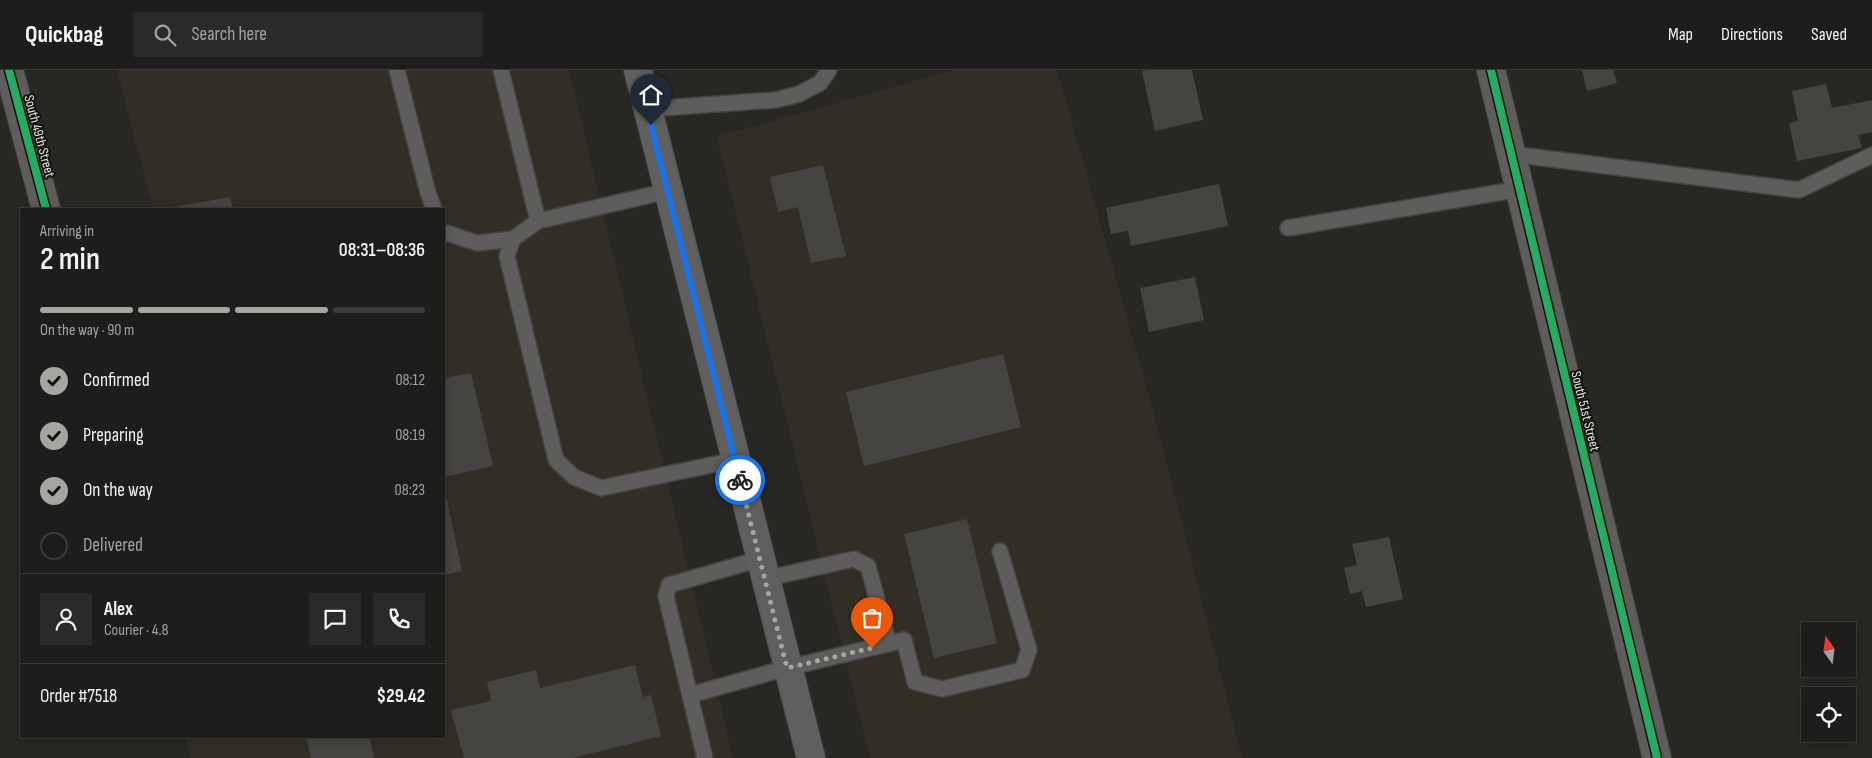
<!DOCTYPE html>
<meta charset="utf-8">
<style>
body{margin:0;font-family:"Sofia Sans Condensed",sans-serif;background:#2b2a28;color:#f1f3f6;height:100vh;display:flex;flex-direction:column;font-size:19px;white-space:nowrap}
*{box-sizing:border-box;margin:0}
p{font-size:16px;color:#a1a2a3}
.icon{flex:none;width:28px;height:28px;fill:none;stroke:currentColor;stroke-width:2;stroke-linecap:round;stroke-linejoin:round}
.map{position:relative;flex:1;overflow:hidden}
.sheet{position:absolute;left:20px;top:138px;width:425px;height:530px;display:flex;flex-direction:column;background:#1e1d1b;border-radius:0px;box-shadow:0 2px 12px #0003,0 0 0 1px #3c3b3a}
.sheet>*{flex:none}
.needle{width:32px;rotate:346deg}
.fabs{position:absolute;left:1801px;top:552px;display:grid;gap:10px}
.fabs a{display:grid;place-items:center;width:55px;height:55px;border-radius:0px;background:#1e1d1b;box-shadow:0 2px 12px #0003,0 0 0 1px #3c3b3a;font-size:25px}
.pin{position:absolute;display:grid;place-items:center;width:42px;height:42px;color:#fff;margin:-51px -21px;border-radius:50% 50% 50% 0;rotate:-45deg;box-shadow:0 0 5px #0007}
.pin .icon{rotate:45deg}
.courier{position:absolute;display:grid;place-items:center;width:50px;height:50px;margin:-25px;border:4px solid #1a73e8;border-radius:50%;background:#fff;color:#222;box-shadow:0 1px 6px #0007}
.headline em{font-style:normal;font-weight:600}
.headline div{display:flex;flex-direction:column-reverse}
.headline{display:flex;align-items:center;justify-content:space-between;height:85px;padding:0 20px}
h1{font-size:32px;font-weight:600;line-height:38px}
.bar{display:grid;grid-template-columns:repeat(4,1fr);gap:8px 5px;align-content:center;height:60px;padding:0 20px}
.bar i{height:6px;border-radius:4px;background:#3c3b3a}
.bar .selected{background:#a5a5a1}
.bar p{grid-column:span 4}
.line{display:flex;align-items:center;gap:12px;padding:0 20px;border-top:1px solid #3c3b3a}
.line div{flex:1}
.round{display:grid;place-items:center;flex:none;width:52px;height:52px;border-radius:0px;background:#2b2a28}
ol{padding:0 20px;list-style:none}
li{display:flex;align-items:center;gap:15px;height:55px}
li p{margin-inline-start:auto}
li .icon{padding:5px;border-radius:50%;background:#a5a5a1;color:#111;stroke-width:4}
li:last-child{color:#a1a2a3}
li i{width:28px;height:28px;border:2px solid #3c3b3a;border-radius:50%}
header{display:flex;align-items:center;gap:30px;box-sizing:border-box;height:70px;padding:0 25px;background:#1e1d1b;border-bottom:1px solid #3c3b3a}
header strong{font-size:24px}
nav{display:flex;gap:28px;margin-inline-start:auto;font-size:18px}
.search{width:350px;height:45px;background:#2b2a28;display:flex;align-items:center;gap:12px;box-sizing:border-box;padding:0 18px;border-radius:0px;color:#a1a2a3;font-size:19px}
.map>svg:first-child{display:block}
.built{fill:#312f25}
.building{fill:#454441}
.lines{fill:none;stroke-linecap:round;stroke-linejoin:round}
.service-casing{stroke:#444341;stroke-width:18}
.minor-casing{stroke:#444341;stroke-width:30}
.primary-casing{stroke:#444341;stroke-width:30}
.service{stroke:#5e5d5b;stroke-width:15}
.minor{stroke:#5e5d5b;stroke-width:28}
.primary{stroke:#605f60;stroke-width:28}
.cycleway-casing{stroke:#11110e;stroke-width:11}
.cycleway{stroke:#26ab63;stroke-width:8}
.done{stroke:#a5a5a1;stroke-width:5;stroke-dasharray:0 9}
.route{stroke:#1a73e8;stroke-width:6}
.labels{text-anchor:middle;stroke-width:4;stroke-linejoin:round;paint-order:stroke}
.street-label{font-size:14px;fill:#e9e9e5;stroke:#11110e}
</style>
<header>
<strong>Quickbag</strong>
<div class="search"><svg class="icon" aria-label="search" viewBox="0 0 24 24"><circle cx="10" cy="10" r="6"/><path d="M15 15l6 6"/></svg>Search here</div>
<nav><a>Map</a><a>Directions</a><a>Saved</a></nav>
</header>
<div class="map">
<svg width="1872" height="688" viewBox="0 0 1872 688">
<rect width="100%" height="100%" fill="#282724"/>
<g class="built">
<path d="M117,0H569L733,688H191L185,666H444V139H153Z"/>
<path d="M953,0H1057L1151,333L1242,688H870L717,67Z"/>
</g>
<g class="building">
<path d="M1148,0H1192L1203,50L1155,61L1142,1Z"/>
<path d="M1582,0H1613L1617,13L1587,21Z"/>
<path d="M1826,14L1832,38L1872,30V62L1858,65L1862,78L1797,91L1789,53L1798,51L1792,21Z"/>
<path d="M823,95L846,186L811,193L798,137L778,142L770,107Z"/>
<path d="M1219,114L1228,156L1131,176L1128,161L1111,164L1106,138Z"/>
<path d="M230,127L233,139H174V137Z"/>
<path d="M1195,207L1204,250L1149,262L1140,218Z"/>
<path d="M1003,284L1021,357L864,396L846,322Z"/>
<path d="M471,303L493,396L444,407V308Z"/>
<path d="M445,420L462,501L444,505V421Z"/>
<path d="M967,449L997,573L934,588L904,464Z"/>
<path d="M1389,467L1403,529L1366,537L1362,521L1350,524L1344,498L1357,495L1352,474Z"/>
<path d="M635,595L643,627L651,625L661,666L573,688H464L451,640L491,631L487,612L536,600L540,618Z"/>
<path d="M306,666H369L374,688H311Z"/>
</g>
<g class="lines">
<g class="service-casing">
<g id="service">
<path d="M397,0L428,123L434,139"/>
<path d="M501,0L538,151"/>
<path d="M647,39L776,30L799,24L820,13L829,0"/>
<path d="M1511,84L1799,120L1872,85"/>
<path d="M668,121L538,151L513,169L507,186L556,390L574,407L601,418L735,390"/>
<path d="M1288,158L1520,119"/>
<path d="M444,162L477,173L513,169"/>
<path d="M764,509L854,489L868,496L889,574"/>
<path d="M690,625L787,598L904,570L915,612L942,619L1022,600L1029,580L1000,481"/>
<path d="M705,688L666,526L669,515L760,489"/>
</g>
</g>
<g class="minor-casing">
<g id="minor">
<path d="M9,0L46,139"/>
<path d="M1491,0L1657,688"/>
</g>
</g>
<g class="primary-casing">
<path id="primary" d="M638,0L811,688"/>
</g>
<use href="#service" class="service"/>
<use href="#minor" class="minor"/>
<use href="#primary" class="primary"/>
<g class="cycleway-casing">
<g id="cycleway">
<path d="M9,0L46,139"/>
<path d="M1491,0L1657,688"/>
</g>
</g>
<use href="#cycleway" class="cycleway"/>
</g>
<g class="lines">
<path class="done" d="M740,410L787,598L872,578"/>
<path class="route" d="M651,55L740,410"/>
</g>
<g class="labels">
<g class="street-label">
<text transform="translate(40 66) rotate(75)" y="5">South 49th Street</text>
<text transform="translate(1586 341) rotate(76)" y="5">South 51st Street</text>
</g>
</g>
</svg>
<div class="fabs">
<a><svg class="needle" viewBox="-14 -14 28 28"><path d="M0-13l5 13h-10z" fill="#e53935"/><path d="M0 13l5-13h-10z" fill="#a1a2a3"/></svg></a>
<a><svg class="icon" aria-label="locate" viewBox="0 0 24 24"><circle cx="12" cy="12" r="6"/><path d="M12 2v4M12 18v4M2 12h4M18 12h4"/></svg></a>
</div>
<div class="pin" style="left:872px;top:578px;background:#ea580c"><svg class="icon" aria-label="bag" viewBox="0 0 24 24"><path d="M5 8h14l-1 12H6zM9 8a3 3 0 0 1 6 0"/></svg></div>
<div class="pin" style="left:651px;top:55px;background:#1f2937"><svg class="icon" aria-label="home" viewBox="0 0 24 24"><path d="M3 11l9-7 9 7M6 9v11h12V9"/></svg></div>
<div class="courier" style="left:740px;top:410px"><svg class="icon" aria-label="bike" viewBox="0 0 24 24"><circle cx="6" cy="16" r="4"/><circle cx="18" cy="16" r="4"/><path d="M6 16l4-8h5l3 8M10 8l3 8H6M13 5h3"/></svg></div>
<section class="sheet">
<div class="headline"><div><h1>2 min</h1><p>Arriving in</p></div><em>08:31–08:36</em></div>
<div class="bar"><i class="selected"></i><i class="selected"></i><i class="selected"></i><i></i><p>On the way · 90 m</p></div>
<ol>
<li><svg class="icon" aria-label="check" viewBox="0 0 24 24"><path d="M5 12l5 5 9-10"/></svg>Confirmed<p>08:12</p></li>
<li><svg class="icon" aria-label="check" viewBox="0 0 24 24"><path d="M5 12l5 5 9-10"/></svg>Preparing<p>08:19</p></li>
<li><svg class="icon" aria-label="check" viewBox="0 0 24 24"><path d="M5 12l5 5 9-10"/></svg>On the way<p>08:23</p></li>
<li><i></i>Delivered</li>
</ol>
<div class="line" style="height:90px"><a class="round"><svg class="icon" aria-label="person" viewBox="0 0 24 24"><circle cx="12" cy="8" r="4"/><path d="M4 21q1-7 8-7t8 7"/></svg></a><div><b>Alex</b><p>Courier · 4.8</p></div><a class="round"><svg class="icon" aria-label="chat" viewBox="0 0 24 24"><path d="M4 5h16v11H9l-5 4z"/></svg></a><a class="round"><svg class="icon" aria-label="phone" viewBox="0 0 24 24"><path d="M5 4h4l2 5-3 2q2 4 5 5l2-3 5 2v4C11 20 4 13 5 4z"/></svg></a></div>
<div class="line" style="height:65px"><div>Order #7518</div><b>$29.42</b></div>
</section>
</div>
